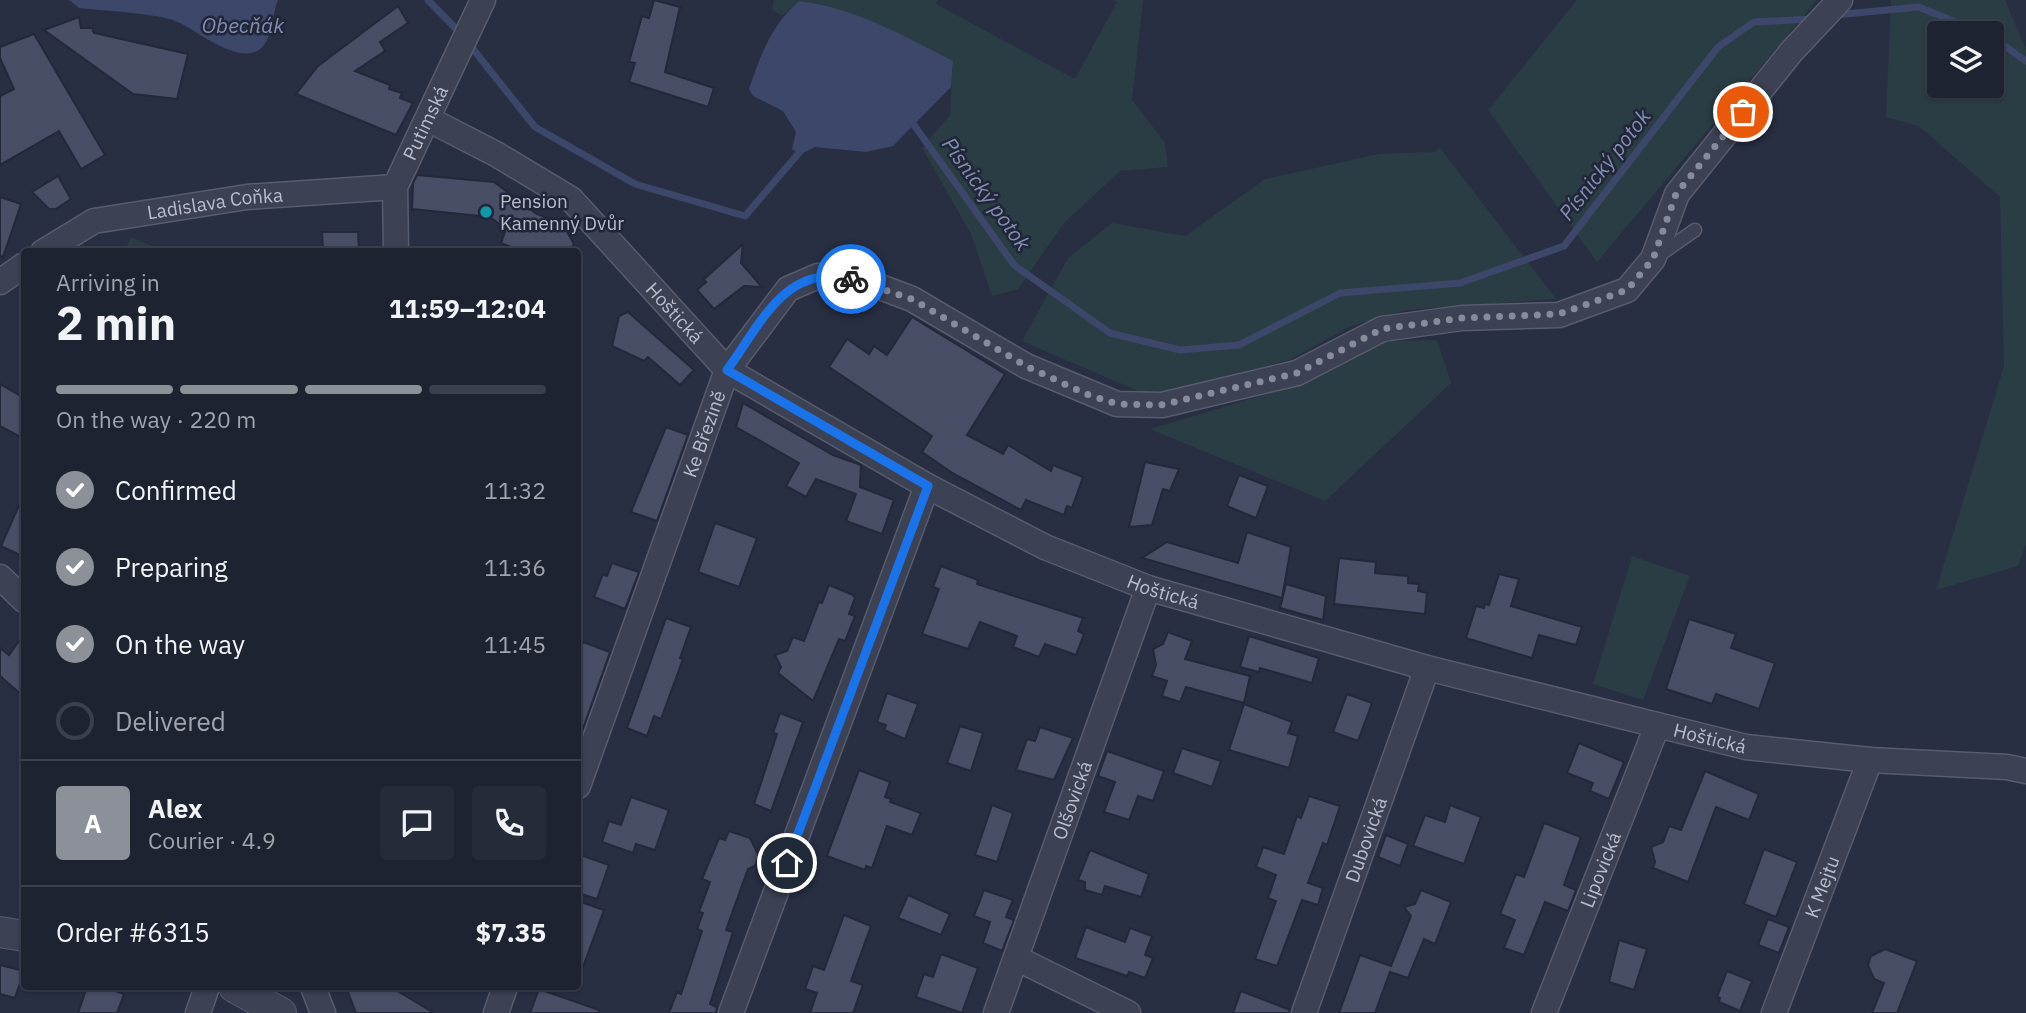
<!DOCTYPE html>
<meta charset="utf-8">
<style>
body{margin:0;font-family:"IBM Plex Sans",sans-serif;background:#262b3a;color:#f1f3f6;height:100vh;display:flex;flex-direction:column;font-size:26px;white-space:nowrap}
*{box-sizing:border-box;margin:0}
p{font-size:23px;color:#a1a4ac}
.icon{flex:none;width:38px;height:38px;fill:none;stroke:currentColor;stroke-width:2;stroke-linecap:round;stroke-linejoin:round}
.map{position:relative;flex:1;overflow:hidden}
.side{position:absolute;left:21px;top:248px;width:560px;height:742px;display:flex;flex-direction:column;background:#1e2332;border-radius:7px;box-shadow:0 2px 5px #0004,0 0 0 2px #3c404d}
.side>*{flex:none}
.tools{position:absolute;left:1927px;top:21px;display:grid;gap:14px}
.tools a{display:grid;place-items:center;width:77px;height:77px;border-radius:7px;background:#1e2332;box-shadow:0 2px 5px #0004,0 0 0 2px #3c404d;font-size:35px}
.pin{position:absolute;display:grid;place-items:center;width:60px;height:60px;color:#fff;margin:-30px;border:4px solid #fff;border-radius:50%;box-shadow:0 2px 7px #0007}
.courier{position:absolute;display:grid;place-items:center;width:70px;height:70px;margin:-35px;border:5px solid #1a73e8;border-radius:50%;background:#fff;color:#222;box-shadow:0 2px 9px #0007}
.summary em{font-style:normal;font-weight:700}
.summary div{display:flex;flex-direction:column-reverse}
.summary{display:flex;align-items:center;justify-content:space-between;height:119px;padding:0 35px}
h1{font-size:46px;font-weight:700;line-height:52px}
.bar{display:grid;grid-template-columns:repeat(4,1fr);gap:10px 7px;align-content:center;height:84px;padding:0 35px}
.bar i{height:9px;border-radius:5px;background:#3c404d}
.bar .current{background:#8c9099}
.bar p{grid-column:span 4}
.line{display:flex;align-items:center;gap:18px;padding:0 35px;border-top:2px solid #3c404d}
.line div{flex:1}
.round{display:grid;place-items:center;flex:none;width:74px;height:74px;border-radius:7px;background:#262b3a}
ol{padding:0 35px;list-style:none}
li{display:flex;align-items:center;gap:21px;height:77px}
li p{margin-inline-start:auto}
li .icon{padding:7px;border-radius:50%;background:#8c9099;color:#fff;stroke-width:4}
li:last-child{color:#a1a4ac}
li i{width:38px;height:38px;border:4px solid #3c404d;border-radius:50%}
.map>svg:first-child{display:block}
.green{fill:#2a3c44;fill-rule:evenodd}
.water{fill:#3c476a}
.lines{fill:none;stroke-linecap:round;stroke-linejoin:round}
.stream{stroke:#3c476a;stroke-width:7}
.building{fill:#474e65;stroke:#23283a;stroke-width:2}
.service-casing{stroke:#585c6d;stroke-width:15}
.minor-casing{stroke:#585c6d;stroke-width:27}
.tertiary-casing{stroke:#585c6d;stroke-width:32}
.service{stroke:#3c4153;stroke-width:12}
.minor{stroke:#3c4153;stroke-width:24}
.tertiary{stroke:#3c4153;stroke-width:30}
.done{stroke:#878b9c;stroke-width:7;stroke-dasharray:0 12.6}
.route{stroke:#1a73e8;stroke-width:9}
.culture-dot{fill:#0f9aa8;stroke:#212638;stroke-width:2.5}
.labels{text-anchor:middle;stroke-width:5;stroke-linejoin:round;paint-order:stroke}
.street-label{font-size:19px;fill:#babdcc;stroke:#212638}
.poi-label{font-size:19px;fill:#babdcc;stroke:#212638;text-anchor:start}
.water-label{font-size:21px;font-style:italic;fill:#828eb2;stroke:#212638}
</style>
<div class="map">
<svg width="2026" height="1013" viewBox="0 0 2026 1013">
<rect width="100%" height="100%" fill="#282f43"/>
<g class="green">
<path d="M774,0H938L936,4L1075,79L1117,2L1114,0H1143L1132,100L1165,143L1168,167L1120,171L1064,223L1018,289L992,296L971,234L922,148L950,115L953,61C905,36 853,7 799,1L782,16L772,9Z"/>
<path d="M1577,0H1817L1597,262L1488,110Z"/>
<path d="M1891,0H2005L2026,49V544L2018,566L1936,590L2004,366L2000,197L1919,126L1886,117ZM1939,33H1992V86H1939Z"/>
<path d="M1440,148L1556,299L1406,310L1351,326L1289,360L1152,397L1022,341L1068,258L1112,223L1185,236L1265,179L1379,154L1434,152Z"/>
<path d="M131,237L166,252H124Z"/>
<path d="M1437,340L1451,383L1325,501L1150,429L1294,386L1381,341Z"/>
<path d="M1632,556L1690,576L1643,700L1593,684Z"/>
</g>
<g class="water">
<path d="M69,0H278C272,14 273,40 259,50C237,64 199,32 180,23C161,13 104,11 79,8Z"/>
<path d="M799,1C853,7 905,36 953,61L951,87L893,146L866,152L815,147L799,155L792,149L796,132L783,111L753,96L749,89C760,56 772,24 799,1Z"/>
</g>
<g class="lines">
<g class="stream">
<path d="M428,0L462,35"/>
<path d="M1835,15L1919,7L1982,33"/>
<path d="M1992,37L2026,61"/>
<path d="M469,44L535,127L635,184L745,216L804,147"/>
<path d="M909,118L1014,265L1110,333L1180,350L1239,345L1340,293L1460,283L1564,246L1718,47L1754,22L1813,19"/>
</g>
</g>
<g class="building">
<path d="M654,0L680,7L665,72L714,88L708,107L629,82L635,63L629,62L642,16L649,18Z"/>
<path d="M398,6L408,23L380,42L385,51L355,71L390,85L389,89L402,93L400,98L413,103L396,135L296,94L318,66Z"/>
<path d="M79,17L81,28H92L94,33L188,54L177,99L133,94L44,30Z"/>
<path d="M34,34L105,155L81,169L59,131L0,165V96L14,89L0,58V47Z"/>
<path d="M417,175L494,182L537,214L562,223L574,244L568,252H523L501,243L506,229L490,217L412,209L413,183Z"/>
<path d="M58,176L71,199L56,209H49L32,192Z"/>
<path d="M0,197L21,204L3,257L0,256Z"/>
<path d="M322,232H358L359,252H323Z"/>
<path d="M743,244L741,263L762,287L744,286L714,309L697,290L706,282L704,279Z"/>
<path d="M628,312L694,370L680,385L648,357L644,361L612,346L619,316Z"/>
<path d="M912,317L1005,374L967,435L1003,454L1008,445L1051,471L1053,465L1083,477L1072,508L1067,506L1064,515L1026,500L1021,510L954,474L922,452L932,436L829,367L847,339L869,354L874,346L887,355Z"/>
<path d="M0,384L24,398V439L0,426Z"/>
<path d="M743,403L833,455L861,465L860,487L894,500L882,534L846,521L856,494L816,479L806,497L786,486L799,463L736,427Z"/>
<path d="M666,427L688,435L657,521L631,512Z"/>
<path d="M1145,462L1179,469L1170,491L1163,489L1152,525L1129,527Z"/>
<path d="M1239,475L1268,486L1256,518L1227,506Z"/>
<path d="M24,494V557L1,546Z"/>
<path d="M715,523L757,538L739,587L698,572Z"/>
<path d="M1247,532L1291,547L1282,598L1142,558L1167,542L1238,563Z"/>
<path d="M1339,558L1376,562L1375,573L1408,576V583L1419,584L1418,591L1427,593L1425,614L1334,604Z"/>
<path d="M612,563L639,572L625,609L594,597L603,574L607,576Z"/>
<path d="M941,566L978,580L977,584L1083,618L1078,631L1084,634L1076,655L1045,644L1039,657L1013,647L1017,636L980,622L968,649L922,634L939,589L933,587Z"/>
<path d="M1499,574L1519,579L1511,606L1582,627L1576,645L1539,635L1532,658L1466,638L1476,606L1484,608L1485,604L1489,605Z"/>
<path d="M1286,584L1326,596L1323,620L1280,608Z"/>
<path d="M829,585L853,595L855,598L849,614L855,616L845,641L839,639L813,701L778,673L781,667L775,655L787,651L793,637L804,641L819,602L822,603Z"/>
<path d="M666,618L691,627L680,658L683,659L661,719L654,716L647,736L627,728Z"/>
<path d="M1689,619L1736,634L1731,648L1775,663L1759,709L1716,694L1712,704L1666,689Z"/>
<path d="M1168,632L1192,641L1185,659L1250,676L1244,703L1186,687L1180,702L1162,696L1167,681L1152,676L1156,665L1153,649L1163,644Z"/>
<path d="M24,634V697L0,676V648L9,655Z"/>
<path d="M1249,636L1319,658L1312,683L1260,668L1259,672L1240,667Z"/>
<path d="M583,642L610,652L578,743V658Z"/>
<path d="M887,693L918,704L905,739L884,730L886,725L877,722Z"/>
<path d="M1347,694L1372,703L1358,741L1333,732Z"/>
<path d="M1244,704L1292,722L1288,733L1298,736L1289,768L1229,750Z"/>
<path d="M780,713L803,722L771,811L754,804L777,734L773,733Z"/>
<path d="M960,726L983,733L971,771L947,763Z"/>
<path d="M1040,727L1073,738L1054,780L1016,770L1027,739L1035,741Z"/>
<path d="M1579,743L1624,762L1609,799L1590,791L1593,783L1567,773Z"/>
<path d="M1182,748L1221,761L1212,787L1173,773Z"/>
<path d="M1107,751L1164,771L1153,801L1138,796L1129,820L1104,812L1115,782L1098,776Z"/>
<path d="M859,770L890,782L885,797L891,799L890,802L921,813L912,835L887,826L872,868L866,866L865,870L827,856Z"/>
<path d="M1705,771L1759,794L1749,820L1716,807L1688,882L1653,868L1655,862L1651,847L1663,842L1669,826L1681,830Z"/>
<path d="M1309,796L1340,806L1327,845L1323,843L1308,883L1323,888L1318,905L1302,900L1277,966L1255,959L1276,901L1268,898L1276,875L1256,867L1263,847L1284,854L1297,816L1301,818Z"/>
<path d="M631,797L669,810L655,850L636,844L633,853L602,842L609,821L621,825Z"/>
<path d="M992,805L1013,813L997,862L975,855Z"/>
<path d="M1450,805L1481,817L1464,864L1413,846L1425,815L1445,822Z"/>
<path d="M1544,823L1581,837L1564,885L1576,890L1568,911L1545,902L1524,955L1504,948L1515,920L1500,914L1516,874L1524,877Z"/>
<path d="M729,831L750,838L759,856L755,866L748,869L726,930L733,932L710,1004L717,1007L716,1013H669L677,992L681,994L702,931L697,929L703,913L699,912L710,882L702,879L719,838L725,840Z"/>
<path d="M1386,835L1408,844L1400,866L1378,857Z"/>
<path d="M1764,849L1797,862L1776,917L1744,904Z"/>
<path d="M1090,850L1149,874L1141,897L1105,886L1102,895L1085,890V882L1078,880Z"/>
<path d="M578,854L609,865L597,899L578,893Z"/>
<path d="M984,890L1013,900L1006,917L1014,920L1002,951L983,943L990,922L974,916Z"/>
<path d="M1421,890L1451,902L1435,944L1424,939L1408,978L1390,972L1375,1013H1339L1360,955L1391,966L1411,916L1404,907L1415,904Z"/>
<path d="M908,895L950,914L941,935L898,918Z"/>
<path d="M578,901L604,910L580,975H578Z"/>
<path d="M844,915L871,926L851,981L863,985L853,1013H810L817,993L805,989L813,966L824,970Z"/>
<path d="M1768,919L1789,927L1779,953L1758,945Z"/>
<path d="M1086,927L1125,942L1130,928L1152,936L1145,955L1153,958L1145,978L1129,972L1127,976L1075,958Z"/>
<path d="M1619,940L1647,949L1634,990L1609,982Z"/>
<path d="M1885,949L1917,961L1897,1013H1872L1884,983L1874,979L1868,965L1871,956Z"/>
<path d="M941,954L978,968L962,1013L916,997L924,974L933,977Z"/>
<path d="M0,965L24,971L15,998L0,994Z"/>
<path d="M1727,971L1752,981L1740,1011L1719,1002L1720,998L1717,997Z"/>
<path d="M87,987H104L124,994L117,1013H78Z"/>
<path d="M346,987H391L434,1013H356Z"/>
<path d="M539,989L599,1010V1013H530Z"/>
<path d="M1241,991L1290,1010L1289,1013H1233Z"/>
</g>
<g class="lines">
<g class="service-casing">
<path id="service" d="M1658,256L1695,230"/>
</g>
<g class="minor-casing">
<g id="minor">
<path id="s1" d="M428,119L496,154L571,199L727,370L927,486L1045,547L1148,588L1427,668L1746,747L1870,760L2007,767L2026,771"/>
<path id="s2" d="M43,252L94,221L247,197L395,187"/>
<path id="s3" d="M396,252L395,187L483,0"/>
<path d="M0,282L24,265"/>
<path d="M0,577L24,600"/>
<path id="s4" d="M578,786L727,370L788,289L818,276L838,275L867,282L912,299L1026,366L1117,404L1162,405L1297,373L1382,329L1462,318L1559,315L1627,290L1653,259L1677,194L1792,51L1840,0"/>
<path d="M1016,958L1128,1013"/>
<path d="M313,987L323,1013"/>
<path d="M198,1013L207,987"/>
<path d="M496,1013L505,987"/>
<path d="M731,1013L927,486"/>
<path id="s5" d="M996,1013L1148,588"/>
<path id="s6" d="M1304,1013L1427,668"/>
<path id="s7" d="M1544,1013L1657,726"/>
<path id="s8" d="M1774,1013L1870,760"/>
</g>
</g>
<g class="tertiary-casing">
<g id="tertiary">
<path d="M0,932L24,936"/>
<path d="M234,987L281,1013"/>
</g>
</g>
<use href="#service" class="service"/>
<use href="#minor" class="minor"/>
<use href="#tertiary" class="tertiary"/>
</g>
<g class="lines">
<path class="done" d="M851,279L912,299L1026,366L1086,394L1117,404L1161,405L1297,373L1382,329L1462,318L1559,314L1627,290L1653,259L1676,194L1743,112"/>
<path class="route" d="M787,863L928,486L727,370C761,324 785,263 851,279"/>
</g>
<circle class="culture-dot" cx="486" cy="212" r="7"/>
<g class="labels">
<g class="street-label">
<text dy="7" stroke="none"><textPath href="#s3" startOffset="136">Putimská</textPath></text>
<text dy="7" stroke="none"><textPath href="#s2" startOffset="182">Ladislava Coňka</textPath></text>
<text dy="7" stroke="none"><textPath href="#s1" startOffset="318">Hoštická</textPath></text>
<text dy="7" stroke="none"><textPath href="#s4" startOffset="374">Ke Březině</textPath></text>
<text dy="7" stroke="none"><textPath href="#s1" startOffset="886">Hoštická</textPath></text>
<text dy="7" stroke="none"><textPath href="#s1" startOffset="1452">Hoštická</textPath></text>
<text dy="7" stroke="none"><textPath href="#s5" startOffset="226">Olšovická</textPath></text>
<text dy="7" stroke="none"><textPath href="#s6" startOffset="184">Dubovická</textPath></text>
<text dy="7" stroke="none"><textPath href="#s7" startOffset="154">Lipovická</textPath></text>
<text dy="7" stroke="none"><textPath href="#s8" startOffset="135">K Mejtu</textPath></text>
</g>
<g class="poi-label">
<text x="500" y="208">Pension<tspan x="500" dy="22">Kamenný Dvůr</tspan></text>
</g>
<g class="water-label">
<text x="243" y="33">Obecňák</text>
<text transform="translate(1605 165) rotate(-52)" y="7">Písnický potok</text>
<text transform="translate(986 194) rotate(54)" y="7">Písnický potok</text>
</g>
</g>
</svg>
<div class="tools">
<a><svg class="icon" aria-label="layers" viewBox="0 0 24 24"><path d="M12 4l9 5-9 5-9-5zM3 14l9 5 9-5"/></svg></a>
</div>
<div class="pin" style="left:1743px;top:112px;background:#ea580c"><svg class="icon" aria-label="bag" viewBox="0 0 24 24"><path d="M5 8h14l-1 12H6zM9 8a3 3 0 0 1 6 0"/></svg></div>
<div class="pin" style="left:787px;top:863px;background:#1f2937"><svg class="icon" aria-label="home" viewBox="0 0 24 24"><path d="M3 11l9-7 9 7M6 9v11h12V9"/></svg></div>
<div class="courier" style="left:851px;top:279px"><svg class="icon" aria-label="bike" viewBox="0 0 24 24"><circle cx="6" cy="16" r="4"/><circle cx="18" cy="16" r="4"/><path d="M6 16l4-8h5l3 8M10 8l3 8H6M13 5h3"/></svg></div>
<section class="side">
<div class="summary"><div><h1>2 min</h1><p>Arriving in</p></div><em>11:59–12:04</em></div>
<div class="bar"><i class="current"></i><i class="current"></i><i class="current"></i><i></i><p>On the way · 220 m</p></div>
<ol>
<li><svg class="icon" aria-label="check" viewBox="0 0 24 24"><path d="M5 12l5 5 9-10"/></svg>Confirmed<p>11:32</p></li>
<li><svg class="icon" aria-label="check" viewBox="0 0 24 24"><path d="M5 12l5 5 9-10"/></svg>Preparing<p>11:36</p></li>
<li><svg class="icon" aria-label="check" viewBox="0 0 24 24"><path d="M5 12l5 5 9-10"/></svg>On the way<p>11:45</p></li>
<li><i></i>Delivered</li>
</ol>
<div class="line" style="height:126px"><b class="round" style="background:#8c9099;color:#fff">A</b><div><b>Alex</b><p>Courier · 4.9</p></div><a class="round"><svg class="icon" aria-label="chat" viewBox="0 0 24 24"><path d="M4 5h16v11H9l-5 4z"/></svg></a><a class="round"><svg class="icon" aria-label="phone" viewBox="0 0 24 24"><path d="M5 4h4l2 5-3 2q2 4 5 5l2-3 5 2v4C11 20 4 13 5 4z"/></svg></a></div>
<div class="line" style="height:91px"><div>Order #6315</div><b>$7.35</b></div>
</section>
</div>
